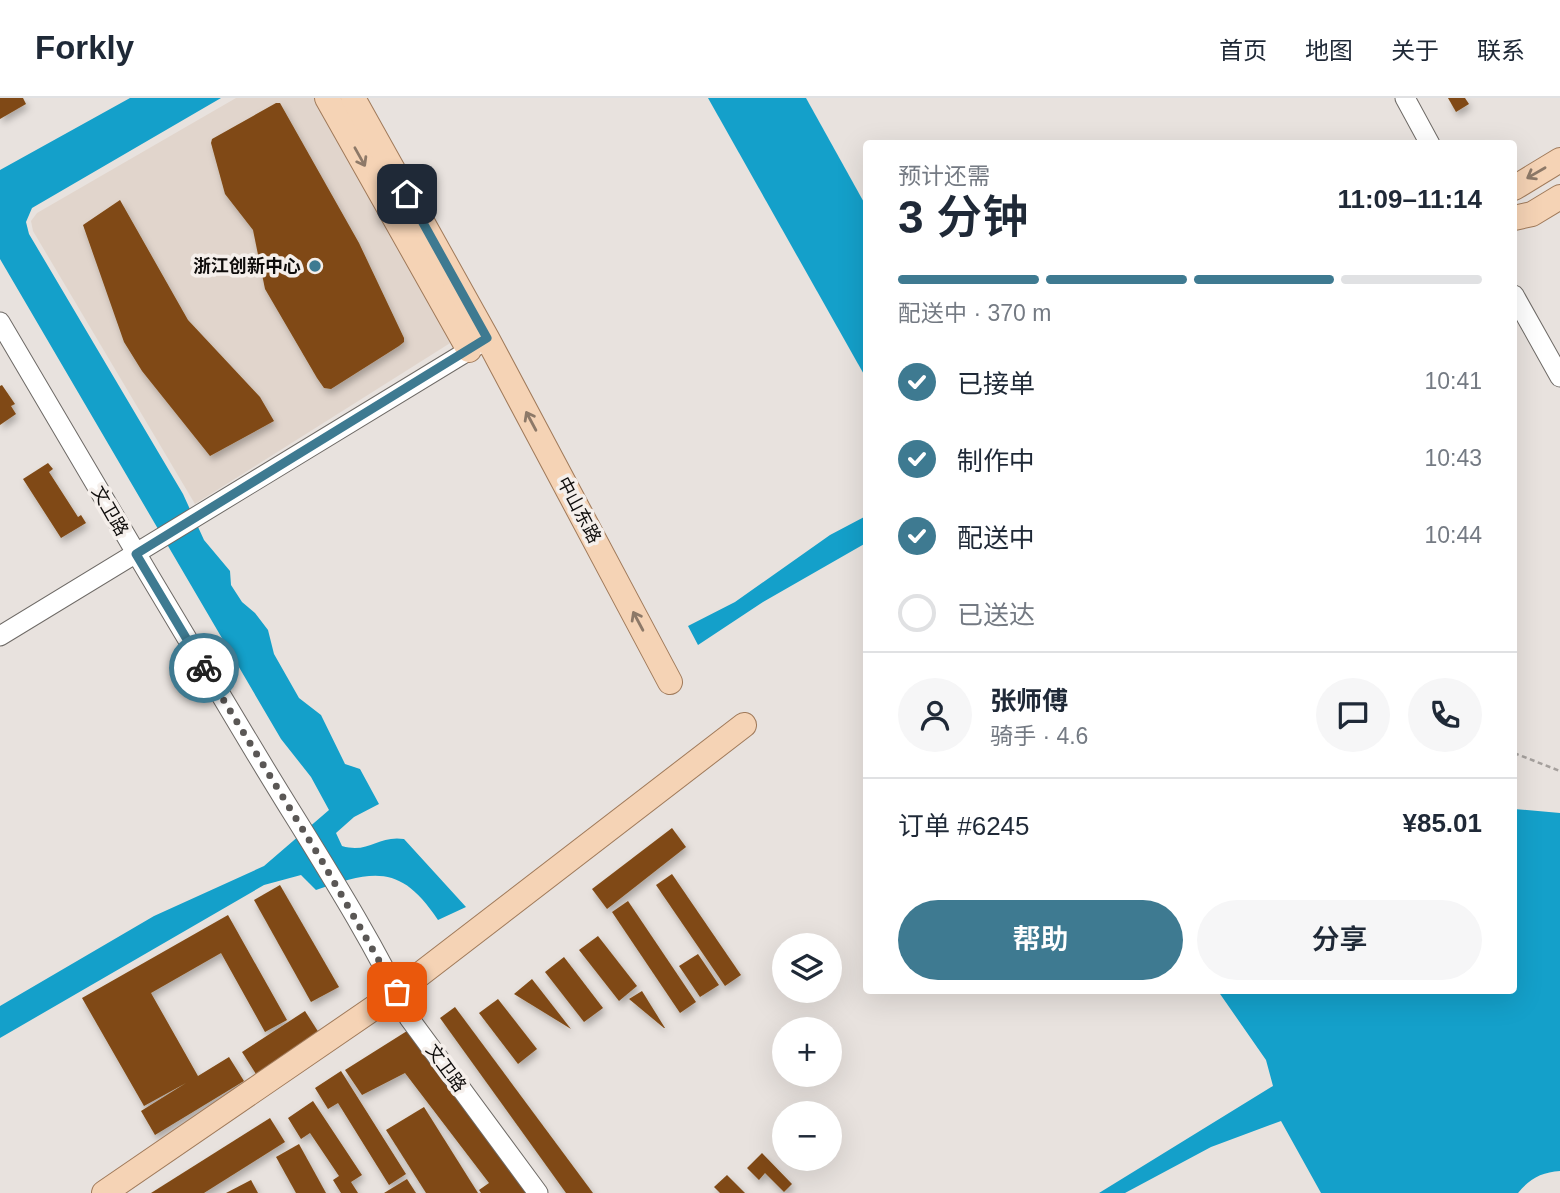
<!DOCTYPE html>
<html lang="zh">
<meta charset="utf-8">
<style>
body{margin:0;font-family:Arial,"Noto Sans SC",sans-serif;background:#f6f6f7;color:#1f2937;height:100vh;display:flex;flex-direction:column;font-size:26px;white-space:nowrap}
*{box-sizing:border-box;margin:0}
p{font-size:23px;color:#747a83}
.icon{flex:none;width:38px;height:38px;fill:none;stroke:currentColor;stroke-width:2;stroke-linecap:round;stroke-linejoin:round}
.map{position:relative;flex:1;overflow:hidden}
.details{position:absolute;left:863px;top:42px;width:654px;height:854px;display:flex;flex-direction:column;background:#fff;border-radius:7px;box-shadow:0 7px 28px #0002}
.details>*{flex:none}
.fabs{position:absolute;left:772px;top:835px;display:grid;gap:14px}
.fabs a{display:grid;place-items:center;width:70px;height:70px;border-radius:50%;background:#fff;box-shadow:0 7px 28px #0002;font-size:35px}
.pin{position:absolute;display:grid;place-items:center;width:60px;height:60px;color:#fff;margin:-30px;border-radius:14px;box-shadow:0 4px 10px #0006}
.courier{position:absolute;display:grid;place-items:center;width:70px;height:70px;margin:-35px;border:5px solid #3e7a91;border-radius:50%;background:#fff;color:#222;box-shadow:0 2px 9px #0007}
.headline em{font-style:normal;font-weight:600}
.headline div{display:flex;flex-direction:column-reverse}
.headline{display:flex;align-items:center;justify-content:space-between;height:119px;padding:0 35px}
h1{font-size:46px;font-weight:600;line-height:52px}
.bar{display:grid;grid-template-columns:repeat(4,1fr);gap:10px 7px;align-content:center;height:84px;padding:0 35px}
.bar i{height:9px;border-radius:5px;background:#e0e1e3}
.bar .on{background:#3e7a91}
.bar p{grid-column:span 4}
.line{display:flex;align-items:center;gap:18px;padding:0 35px;border-top:2px solid #e0e1e3}
.line div{flex:1}
.round{display:grid;place-items:center;flex:none;width:74px;height:74px;border-radius:37px;background:#f6f6f7}
ol{padding:0 35px;list-style:none}
li{display:flex;align-items:center;gap:21px;height:77px}
li p{margin-inline-start:auto}
li .icon{padding:7px;border-radius:50%;background:#3e7a91;color:#fff;stroke-width:4}
li:last-child{color:#747a83}
li i{width:38px;height:38px;border:4px solid #e0e1e3;border-radius:50%}
.cta{display:flex;gap:14px;margin-top:auto;padding:14px 35px}
.cta a{flex:1;height:80px;border-radius:42px;background:#3e7a91;color:#fff;font-size:28px;font-weight:600;line-height:80px;text-align:center}
.cta a+a{background:#f6f6f7;color:#1f2937}
header{display:flex;align-items:center;gap:42px;box-sizing:border-box;height:98px;padding:0 35px;background:#fff;border-bottom:2px solid #e0e1e3}
header strong{font-size:33px}
nav{display:flex;gap:38px;margin-inline-start:auto;font-size:24px}
.map>svg:first-child{display:block}
.built{fill:#e1d5cc}
.water{fill:#14a0ca}
.building{fill:#804a14;filter:url(#shadow)}
.lines{fill:none;stroke-linecap:round;stroke-linejoin:round}
.minor-casing{stroke:#6e6a66;stroke-width:21}
.major-casing{stroke:#a07a5a;stroke-width:26}
.path{stroke:#a5a09d;stroke-width:2.5;stroke-dasharray:5 3.5;stroke-linecap:butt}
.minor{stroke:#fff;stroke-width:19}
.major{stroke:#f5d3b5;stroke-width:24}
.oneway{stroke:#8d7968}
.done{stroke:#5a5755;stroke-width:7;stroke-dasharray:0 12.6}
.route{stroke:#3e7a91;stroke-width:9}
.poi-dot{fill:#3e7a91;stroke:#f5efeb;stroke-width:2.5}
.labels{text-anchor:middle;stroke-width:7;stroke-linejoin:round;paint-order:stroke}
.poi-label{font-size:18px;font-weight:bold;fill:#0e0c0b;stroke:#f5efeb;text-anchor:end}
.street-label{font-size:18px;fill:#0e0c0b;stroke:#f5efeb}
</style>
<header>
<strong>Forkly</strong>
<nav><a>首页</a><a>地图</a><a>关于</a><a>联系</a></nav>
</header>
<div class="map">
<svg width="1560" height="1095" viewBox="0 0 1560 1095">
<defs>
<filter id="shadow"><feDropShadow dx="2.5" dy="4.5" stdDeviation="3.5" flood-color="#0004"/></filter>
</defs>
<rect width="100%" height="100%" fill="#e8e2de"/>
<path class="built" d="M236,0H316L455,242L195,406L33,133L31,123L37,115Z"/>
<g class="water">
<path d="M130,0H221L32,110L26,124L29,136L183,396L204,442L230,473L231,487L242,504L255,515L268,532L274,556L299,600L321,617L345,666L360,671L379,706L354,719L336,735L342,748C369,756 378,737 404,741L466,809L438,822C401,766 374,772 316,792L301,777L264,787L0,940V908L154,818L264,768L329,712L311,679L281,641L0,161V72Z"/>
<path d="M708,0H806L866,108V280Z"/>
<path d="M866,418V445L763,504L698,547L688,528L735,504L830,437Z"/>
<path d="M1514,711L1560,715V1073C1542,1074 1529,1081 1518,1095H1321L1281,1023L1211,1049L1125,1095H1099L1273,988L1266,962L1218,893L1514,892Z"/>
</g>
<g class="building">
<path d="M0,0H23L26,6L0,21Z"/>
<path d="M1448,0H1465L1469,6L1456,14Z"/>
<path d="M276,5H280L359,145L404,240V244L399,248L331,291L324,290L317,280L265,191L253,132L225,96L211,45L212,41Z"/>
<path d="M120,102L188,222L260,299L274,323L210,358L142,273L124,244L83,127Z"/>
<path d="M2,287L15,306L11,308L16,316L0,327V288Z"/>
<path d="M48,365L53,371L49,374L78,419L81,417L86,425L61,440L23,381Z"/>
<path d="M672,730L686,749L607,811L592,791Z"/>
<path d="M672,776L741,877L725,888L656,787Z"/>
<path d="M280,787L339,889L311,904L254,802Z"/>
<path d="M628,803L696,904L680,915L612,814Z"/>
<path d="M228,817L287,922L265,934L221,855L151,895L198,978L229,959L244,983L155,1037L141,1013L186,985L144,1008L82,900Z"/>
<path d="M598,838L637,888L619,903L579,852Z"/>
<path d="M698,856L719,887L700,899L679,868Z"/>
<path d="M564,859L603,910L584,924L545,874Z"/>
<path d="M532,881L571,931L514,896Z"/>
<path d="M642,893L665,930H664L629,901Z"/>
<path d="M498,901L537,951L518,966L479,915Z"/>
<path d="M455,909L593,1095H566L440,920Z"/>
<path d="M305,913L319,935L256,976L242,954Z"/>
<path d="M407,933L528,1095H481L479,1092L489,1085L405,975L362,997L345,972Z"/>
<path d="M341,973L406,1076L389,1087L338,1005L328,1011L315,990Z"/>
<path d="M313,1003L362,1077L351,1084L358,1095H341L333,1082L339,1078L310,1035L301,1041L288,1020Z"/>
<path d="M424,1009L478,1095H426L386,1032Z"/>
<path d="M270,1020L285,1044L204,1095H151Z"/>
<path d="M299,1046L326,1095H296L276,1059Z"/>
<path d="M762,1055L792,1086L784,1094L765,1075L759,1082L747,1070Z"/>
<path d="M727,1077L745,1095H720L714,1089Z"/>
<path d="M407,1081L416,1095H384Z"/>
<path d="M251,1082L258,1095H226Z"/>
</g>
<g class="lines">
<g class="minor-casing">
<g id="minor">
<path d="M1405,0L1430,46"/>
<path d="M1514,197L1560,279"/>
<path d="M0,224C83,366 167,508 252,649C305,738 365,826 409,920L538,1095"/>
<path d="M0,538L481,245"/>
</g>
</g>
<g class="major-casing">
<g id="major">
<path d="M327,0L469,252"/>
<path d="M353,0L487,240L670,584"/>
<path d="M1514,90L1560,62"/>
<path d="M1514,120L1532,116L1560,99"/>
<path d="M104,1095L397,894L744,627"/>
</g>
</g>
<path class="path" d="M1514,655L1560,673"/>
<use href="#minor" class="minor"/>
<use href="#major" class="major"/>
</g>
<defs><path id="oneway-shaft" d="M-6 0H5M1.5-3L5.5 0L1.5 3" fill="none" stroke-width="1.6" stroke-linecap="round" stroke-linejoin="round" transform="scale(1.75)"/></defs>
<g class="oneway">
<use href="#oneway-shaft" transform="translate(360 59) rotate(61)"/>
<use href="#oneway-shaft" transform="translate(1536 75) rotate(150)"/>
<use href="#oneway-shaft" transform="translate(531 323) rotate(-118)"/>
<use href="#oneway-shaft" transform="translate(638 523) rotate(-118)"/>
</g>
<g class="lines">
<path class="done" d="M204,570L322,763L397,894"/>
<path class="route" d="M204,570L136,456L487,240L407,96"/>
</g>
<circle class="poi-dot" cx="315" cy="168" r="7"/>
<g class="labels">
<g class="poi-label">
<text x="301" y="174">浙江创新中心</text>
</g>
<g class="street-label">
<text transform="translate(579 412) rotate(62)" y="6">中山东路</text>
<text transform="translate(110 413) rotate(60)" y="6">文卫路</text>
<text transform="translate(446 970) rotate(54)" y="6">文卫路</text>
</g>
</g>
</svg>
<div class="fabs">
<a><svg class="icon" aria-label="layers" viewBox="0 0 24 24"><path d="M12 4l9 5-9 5-9-5zM3 14l9 5 9-5"/></svg></a>
<a>+</a>
<a>−</a>
</div>
<div class="pin" style="left:397px;top:894px;background:#ea580c"><svg class="icon" aria-label="bag" viewBox="0 0 24 24"><path d="M5 8h14l-1 12H6zM9 8a3 3 0 0 1 6 0"/></svg></div>
<div class="pin" style="left:407px;top:96px;background:#1f2937"><svg class="icon" aria-label="home" viewBox="0 0 24 24"><path d="M3 11l9-7 9 7M6 9v11h12V9"/></svg></div>
<div class="courier" style="left:204px;top:570px"><svg class="icon" aria-label="bike" viewBox="0 0 24 24"><circle cx="6" cy="16" r="4"/><circle cx="18" cy="16" r="4"/><path d="M6 16l4-8h5l3 8M10 8l3 8H6M13 5h3"/></svg></div>
<section class="details">
<div class="headline"><div><h1>3 分钟</h1><p>预计还需</p></div><em>11:09–11:14</em></div>
<div class="bar"><i class="on"></i><i class="on"></i><i class="on"></i><i></i><p>配送中 · 370 m</p></div>
<ol>
<li><svg class="icon" aria-label="check" viewBox="0 0 24 24"><path d="M5 12l5 5 9-10"/></svg>已接单<p>10:41</p></li>
<li><svg class="icon" aria-label="check" viewBox="0 0 24 24"><path d="M5 12l5 5 9-10"/></svg>制作中<p>10:43</p></li>
<li><svg class="icon" aria-label="check" viewBox="0 0 24 24"><path d="M5 12l5 5 9-10"/></svg>配送中<p>10:44</p></li>
<li><i></i>已送达</li>
</ol>
<div class="line" style="height:126px"><a class="round"><svg class="icon" aria-label="person" viewBox="0 0 24 24"><circle cx="12" cy="8" r="4"/><path d="M4 21q1-7 8-7t8 7"/></svg></a><div><b>张师傅</b><p>骑手 · 4.6</p></div><a class="round"><svg class="icon" aria-label="chat" viewBox="0 0 24 24"><path d="M4 5h16v11H9l-5 4z"/></svg></a><a class="round"><svg class="icon" aria-label="phone" viewBox="0 0 24 24"><path d="M5 4h4l2 5-3 2q2 4 5 5l2-3 5 2v4C11 20 4 13 5 4z"/></svg></a></div>
<div class="line" style="height:91px"><div>订单 #6245</div><b>¥85.01</b></div>
<div class="cta"><a>帮助</a><a>分享</a></div>
</section>
</div>
